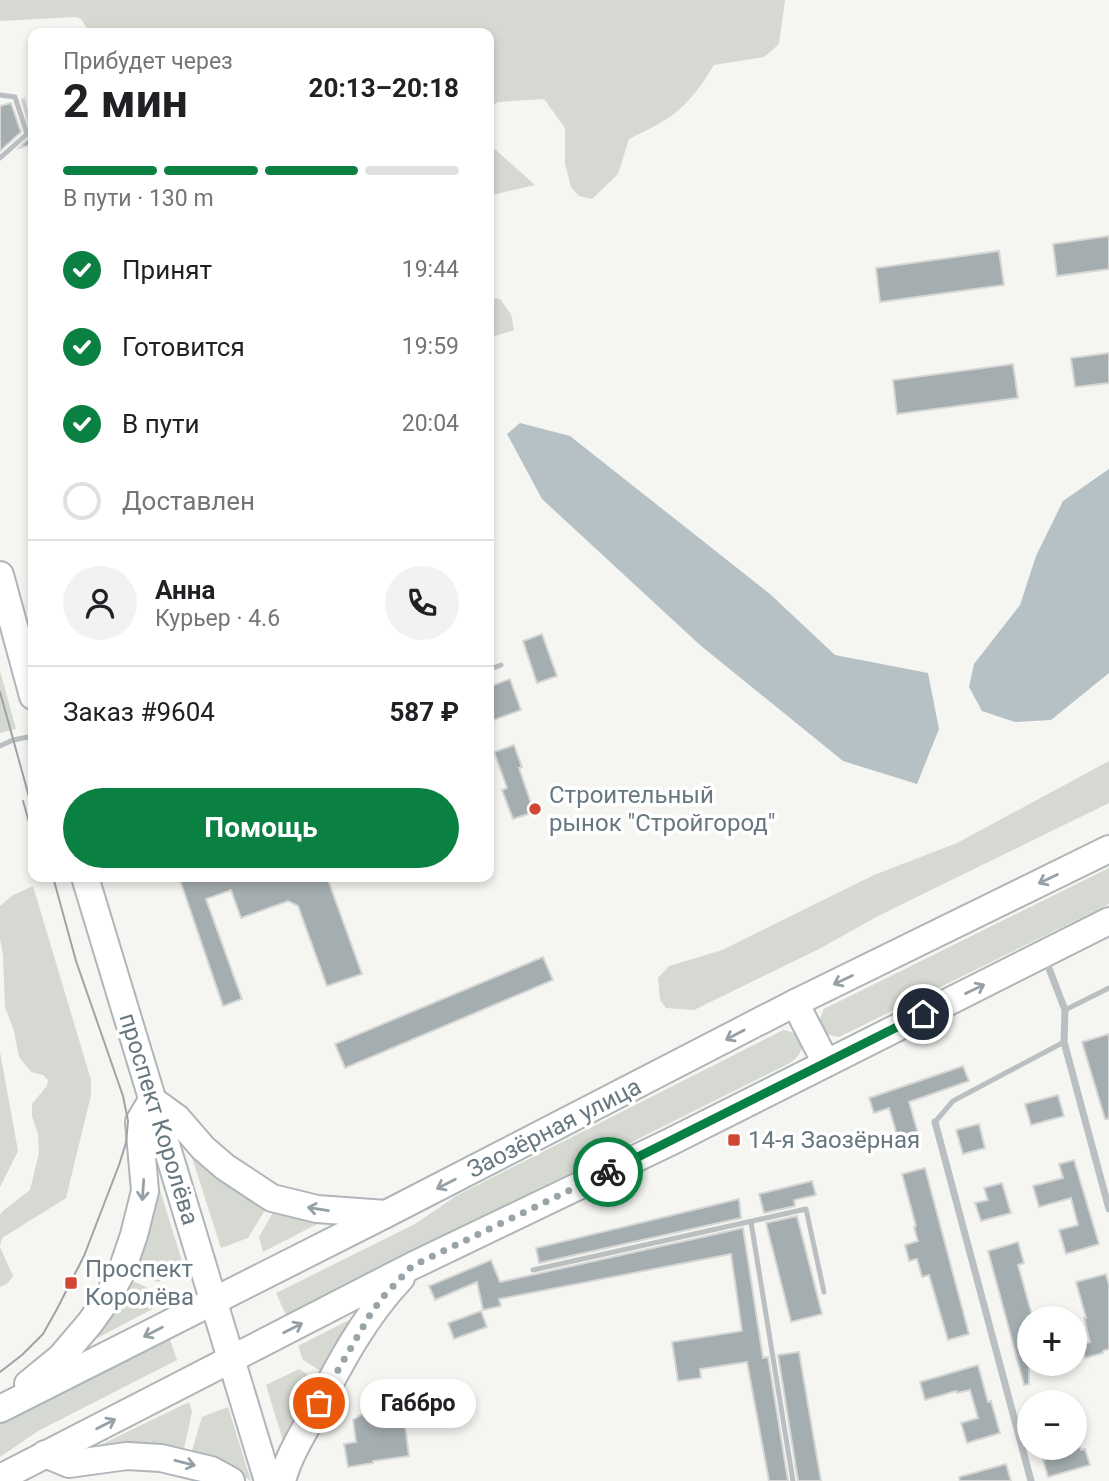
<!DOCTYPE html>
<html lang="ru">
<meta charset="utf-8">
<style>
body{margin:0;font-family:Roboto,sans-serif;background:#f2f2f2;color:#202124;height:100vh;display:flex;flex-direction:column;font-size:26px;white-space:nowrap}
*{box-sizing:border-box;margin:0}
p{font-size:23px;color:#757577}
.icon{flex:none;width:38px;height:38px;fill:none;stroke:currentColor;stroke-width:2;stroke-linecap:round;stroke-linejoin:round}
.map{position:relative;flex:1;overflow:hidden}
.drawer{position:absolute;left:28px;top:28px;width:466px;height:854px;display:flex;flex-direction:column;background:#fff;border-radius:14px;box-shadow:0 4px 10px #0003}
.drawer>*{flex:none}
.tools{position:absolute;left:1017px;top:1306px;display:grid;gap:14px}
.tools a{display:grid;place-items:center;width:70px;height:70px;border-radius:50%;background:#fff;box-shadow:0 4px 10px #0003;font-size:35px}
.pin{position:absolute;display:grid;place-items:center;width:60px;height:60px;color:#fff;margin:-30px;border:4px solid #fff;border-radius:50%;box-shadow:0 2px 7px #0007}
.courier{position:absolute;display:grid;place-items:center;width:70px;height:70px;margin:-35px;border:5px solid #0b8043;border-radius:50%;background:#fff;color:#222;box-shadow:0 2px 9px #0007}
.bubble{position:absolute;height:49px;border-radius:24px;background:#fff;box-shadow:0 4px 10px #0003;font-size:23px;font-weight:700;line-height:49px;text-align:center}
.head em{font-style:normal;font-weight:700}
.head div{display:flex;flex-direction:column-reverse}
.head{display:flex;align-items:center;justify-content:space-between;height:119px;padding:0 35px}
h1{font-size:46px;font-weight:700;line-height:52px}
.bar{display:grid;grid-template-columns:repeat(4,1fr);gap:10px 7px;align-content:center;height:84px;padding:0 35px}
.bar i{height:9px;border-radius:5px;background:#e0e0e0}
.bar .selected{background:#0b8043}
.bar p{grid-column:span 4}
.line{display:flex;align-items:center;gap:18px;padding:0 35px;border-top:2px solid #e0e0e0}
.line div{flex:1}
.round{display:grid;place-items:center;flex:none;width:74px;height:74px;border-radius:37px;background:#f2f2f2}
ol{padding:0 35px;list-style:none}
li{display:flex;align-items:center;gap:21px;height:77px}
li p{margin-inline-start:auto}
li .icon{padding:7px;border-radius:50%;background:#0b8043;color:#fff;stroke-width:4}
li:last-child{color:#757577}
li i{width:38px;height:38px;border:4px solid #e0e0e0;border-radius:50%}
.button{display:flex;gap:14px;margin-top:auto;padding:14px 35px}
.button a{flex:1;height:80px;border-radius:42px;background:#0b8043;color:#fff;font-size:28px;font-weight:700;line-height:80px;text-align:center}
.map>svg:first-child{display:block}
.green{fill:#d5d9d1}
.water{fill:#b5c1c4}
.building{fill:#a4adb0;stroke:#d6d6d4;stroke-width:2}
.lines{fill:none;stroke-linecap:round;stroke-linejoin:round}
.secondary-casing{stroke:#afb5b8;stroke-width:30}
.lane{stroke:#babfc1;stroke-width:5}
.street{stroke:#babfc1;stroke-width:7}
.secondary{stroke:#fff;stroke-width:26}
.tram{stroke:#9ca4a7;stroke-width:2}
.oneway{stroke:#95a0a6}
.done{stroke:#99a4a8;stroke-width:7;stroke-dasharray:0 12.6}
.route{stroke:#0b8043;stroke-width:9}
.poi-dot{fill:#d24734;stroke:#fff;stroke-width:2.5}
.labels{text-anchor:middle;stroke-width:7;stroke-linejoin:round;paint-order:stroke}
.poi-label{font-size:24px;fill:#677880;stroke:#fff;text-anchor:start}
.street-label{font-size:24px;fill:#677880;stroke:#fff}
</style>
<div class="map">
<svg width="1109" height="1481" viewBox="0 0 1109 1481">
<rect width="100%" height="100%" fill="#f5f5f2"/>
<g class="green">
<path d="M0,0H785L779,44L764,57L714,65C705,80 695,94 683,106C668,121 647,130 629,139L618,174L592,199L579,196L571,187L565,164V128L544,99L498,102L488,108V33H90L81,19L75,17L0,21Z"/>
<path d="M488,143L535,185L488,196Z"/>
<path d="M488,298L500,299L511,314L514,330L488,338Z"/>
<path d="M0,671L16,729L0,733Z"/>
<path d="M1109,761V803L880,915L819,949L694,1010L666,1008L660,1000L658,978L669,966L722,950L874,875L957,843Z"/>
<path d="M1109,868V904L839,1037L825,1034C818,1024 819,1019 824,1009Z"/>
<path d="M33,886L91,1080V1095L66,1198L2,1238L0,1246V1215L3,1211L30,1190L39,1153L38,1134L32,1116V1104L47,1086L48,1080L43,1075L31,1072L19,1057L14,1031L5,1007L3,956L0,938V906L13,895Z"/>
<path d="M783,1030C806,1033 808,1051 790,1063L286,1315L276,1293L415,1224L456,1196Z"/>
<path d="M0,1052L18,1151L0,1187Z"/>
<path d="M186,1139L267,1207L248,1238L221,1248Z"/>
<path d="M157,1180L184,1268L158,1282L133,1273Z"/>
<path d="M275,1209L323,1221L263,1252L259,1237Z"/>
<path d="M0,1247L13,1276L8,1283L0,1287Z"/>
<path d="M130,1280C146,1287 154,1288 160,1305L88,1343Z"/>
<path d="M361,1314L324,1373L303,1360L298,1346Z"/>
<path d="M169,1337L177,1360L38,1431L0,1457V1423Z"/>
<path d="M299,1369L319,1382L284,1444L266,1385Z"/>
<path d="M189,1402L192,1412L183,1453L94,1448Z"/>
<path d="M228,1407L251,1481L241,1474L191,1454L202,1417Z"/>
</g>
<g class="water">
<path d="M520,423L570,436L770,594L835,655L928,673L939,729L917,784L843,761L700,645L542,499L507,434Z"/>
<path d="M1109,469V673L1051,720L1015,722L982,711L969,687L974,664L1020,605L1036,556L1063,501Z"/>
</g>
<g class="building">
<path d="M24,99L33,132V144L19,148L32,135L22,100Z"/>
<path d="M11,103L21,132L0,151V106Z"/>
<path d="M1109,236V269L1057,276L1053,244Z"/>
<path d="M999,251L1004,285L880,302L876,268Z"/>
<path d="M1109,353V383L1075,387L1071,358Z"/>
<path d="M1013,364L1018,398L897,414L893,380Z"/>
<path d="M542,634L557,676L537,683L523,641Z"/>
<path d="M510,679L521,710L488,722V687Z"/>
<path d="M514,745L522,767L519,768L534,812L513,819L502,790L507,788L494,752Z"/>
<path d="M179,877H327L362,974L327,986L298,906L288,901L241,918L231,890L206,899L242,999L223,1006Z"/>
<path d="M543,957L553,980L345,1068L335,1044Z"/>
<path d="M1109,1034V1119H1105L1082,1042Z"/>
<path d="M963,1066L969,1081L909,1102L918,1133L898,1138L889,1108L874,1113L869,1098Z"/>
<path d="M1058,1095L1064,1116L1031,1125L1025,1104Z"/>
<path d="M979,1124L985,1148L963,1154L956,1130Z"/>
<path d="M1074,1160L1099,1244L1066,1254L1059,1230L1078,1225L1071,1198L1039,1207L1033,1186L1063,1178L1059,1164Z"/>
<path d="M925,1168L969,1334L948,1340L929,1275L922,1277L917,1259L909,1261L905,1245L918,1241L914,1227L916,1226L902,1174Z"/>
<path d="M812,1181L816,1195L794,1200L795,1206L764,1213L759,1194Z"/>
<path d="M1002,1183L1011,1213L981,1221L975,1203L988,1200L984,1188Z"/>
<path d="M739,1199L741,1218L539,1263L536,1248Z"/>
<path d="M797,1216L822,1314L791,1322L766,1223Z"/>
<path d="M743,1228L763,1358L768,1357L788,1481H769L747,1362L700,1369L701,1378L678,1381L672,1342L742,1331L731,1254L499,1299L501,1306L483,1310L477,1282L435,1300L429,1286L491,1260L500,1282Z"/>
<path d="M1018,1242L1024,1263L1018,1265L1032,1315L1029,1316V1384L1024,1385L988,1251Z"/>
<path d="M1106,1274L1109,1285V1349L1103,1351V1353L1085,1358L1081,1345L1090,1342L1084,1318H1086L1076,1282Z"/>
<path d="M481,1311L487,1327L454,1339L448,1323Z"/>
<path d="M799,1352L821,1481H798L778,1355Z"/>
<path d="M978,1365L988,1402L991,1401L1000,1433L967,1443L961,1423L978,1418L970,1390L957,1393L956,1391L925,1400L920,1382Z"/>
<path d="M410,1389L419,1397L424,1420L405,1424L409,1456L373,1461V1463L348,1467L344,1444L356,1442L353,1420L367,1411L381,1408L399,1394Z"/>
<path d="M1056,1447H1080L1081,1450L1085,1449L1090,1465L1048,1477L1043,1460L1058,1456Z"/>
<path d="M1006,1464L1011,1481H960L959,1477Z"/>
</g>
<g class="lines">
<g class="secondary-casing">
<g id="secondary">
<path d="M0,575L33,696"/>
<path d="M85,877L268,1481"/>
<path d="M795,1003L826,1063"/>
<path d="M152,1100L177,1118L203,1148L225,1167L272,1198L317,1209L386,1214"/>
<path d="M28,1384L61,1357L90,1323L107,1299L121,1273L134,1235L145,1191L139,1122L152,1100"/>
<path d="M0,1409L386,1214L795,1003L1109,849"/>
<path d="M45,1454L69,1464L127,1456L161,1458L211,1470L231,1481"/>
<path d="M0,1478L412,1266L670,1142L1109,921"/>
<path d="M282,1481C288,1457 302,1435 314,1413C339,1365 364,1317 401,1278"/>
</g>
</g>
<g class="lane">
<path d="M0,95L15,97L27,134L0,158"/>
<path d="M488,670L501,665"/>
<path d="M0,746L13,740L33,736"/>
<path d="M1065,1010L1109,988"/>
<path d="M935,1122L953,1101L1064,1042"/>
<path d="M751,1222L793,1481"/>
<path d="M533,1270L806,1209L824,1292"/>
</g>
<g class="street">
<path d="M1045,958L1065,1010L1064,1042L1109,1209"/>
<path d="M935,1122L1031,1481"/>
</g>
<use href="#secondary" class="secondary"/>
<g class="tram">
<path d="M0,692L33,811"/>
<path d="M23,801L33,836"/>
<path d="M0,1372L22,1355L43,1334L57,1309L84,1256L119,1165L126,1143L128,1121L123,1096L76,961L53,877"/>
</g>
</g>
<defs><path id="oneway-shaft" d="M-6 0H5M1.5-3L5.5 0L1.5 3" fill="none" stroke-width="1.6" stroke-linecap="round" stroke-linejoin="round" transform="scale(1.75)"/></defs>
<g class="oneway">
<use href="#oneway-shaft" transform="translate(1048 879) rotate(154)"/>
<use href="#oneway-shaft" transform="translate(843 980) rotate(154)"/>
<use href="#oneway-shaft" transform="translate(975 989) rotate(-26)"/>
<use href="#oneway-shaft" transform="translate(735 1035) rotate(152)"/>
<use href="#oneway-shaft" transform="translate(446 1184) rotate(153)"/>
<use href="#oneway-shaft" transform="translate(143 1190) rotate(94)"/>
<use href="#oneway-shaft" transform="translate(318 1209) rotate(-171)"/>
<use href="#oneway-shaft" transform="translate(293 1328) rotate(-27)"/>
<use href="#oneway-shaft" transform="translate(153 1332) rotate(153)"/>
<use href="#oneway-shaft" transform="translate(106 1424) rotate(-27)"/>
<use href="#oneway-shaft" transform="translate(185 1463) rotate(14)"/>
</g>
<g class="lines">
<path class="done" d="M319,1403L371,1313L383,1297L412,1266L608,1172"/>
<path class="route" d="M608,1172L923,1014"/>
</g>
<g class="poi-dot">
<circle cx="535" cy="809" r="7"/>
<rect x="727" y="1133" width="14" height="14" rx="3.5"/>
<rect x="64" y="1276" width="14" height="14" rx="3.5"/>
</g>
<g class="labels">
<g class="poi-label">
<text x="549" y="803">Строительный<tspan x="549" dy="28">рынок "Стройгород"</tspan></text>
<text x="748" y="1148">14-я Заозёрная</text>
<text x="85" y="1277">Проспект<tspan x="85" dy="28">Королёва</tspan></text>
</g>
<g class="street-label">
<text transform="translate(159 1119) rotate(73)" y="8">проспект Королёва</text>
<text transform="translate(554 1128) rotate(-27)" y="8">Заозёрная улица</text>
</g>
</g>
</svg>
<div class="tools">
<a>+</a>
<a>−</a>
</div>
<div class="pin" style="left:319px;top:1403px;background:#ea580c"><svg class="icon" aria-label="bag" viewBox="0 0 24 24"><path d="M5 8h14l-1 12H6zM9 8a3 3 0 0 1 6 0"/></svg></div>
<div class="pin" style="left:923px;top:1014px;background:#1f2937"><svg class="icon" aria-label="home" viewBox="0 0 24 24"><path d="M3 11l9-7 9 7M6 9v11h12V9"/></svg></div>
<div class="courier" style="left:608px;top:1172px"><svg class="icon" aria-label="bike" viewBox="0 0 24 24"><circle cx="6" cy="16" r="4"/><circle cx="18" cy="16" r="4"/><path d="M6 16l4-8h5l3 8M10 8l3 8H6M13 5h3"/></svg></div>
<div class="bubble" style="left:360px;top:1379px;width:116px">Габбро</div>
<section class="drawer">
<div class="head"><div><h1>2 мин</h1><p>Прибудет через</p></div><em>20:13–20:18</em></div>
<div class="bar"><i class="selected"></i><i class="selected"></i><i class="selected"></i><i></i><p>В пути · 130 m</p></div>
<ol>
<li><svg class="icon" aria-label="check" viewBox="0 0 24 24"><path d="M5 12l5 5 9-10"/></svg>Принят<p>19:44</p></li>
<li><svg class="icon" aria-label="check" viewBox="0 0 24 24"><path d="M5 12l5 5 9-10"/></svg>Готовится<p>19:59</p></li>
<li><svg class="icon" aria-label="check" viewBox="0 0 24 24"><path d="M5 12l5 5 9-10"/></svg>В пути<p>20:04</p></li>
<li><i></i>Доставлен</li>
</ol>
<div class="line" style="height:126px"><a class="round"><svg class="icon" aria-label="person" viewBox="0 0 24 24"><circle cx="12" cy="8" r="4"/><path d="M4 21q1-7 8-7t8 7"/></svg></a><div><b>Анна</b><p>Курьер · 4.6</p></div><a class="round"><svg class="icon" aria-label="phone" viewBox="0 0 24 24"><path d="M5 4h4l2 5-3 2q2 4 5 5l2-3 5 2v4C11 20 4 13 5 4z"/></svg></a></div>
<div class="line" style="height:91px"><div>Заказ #9604</div><b>587 ₽</b></div>
<div class="button"><a>Помощь</a></div>
</section>
</div>
